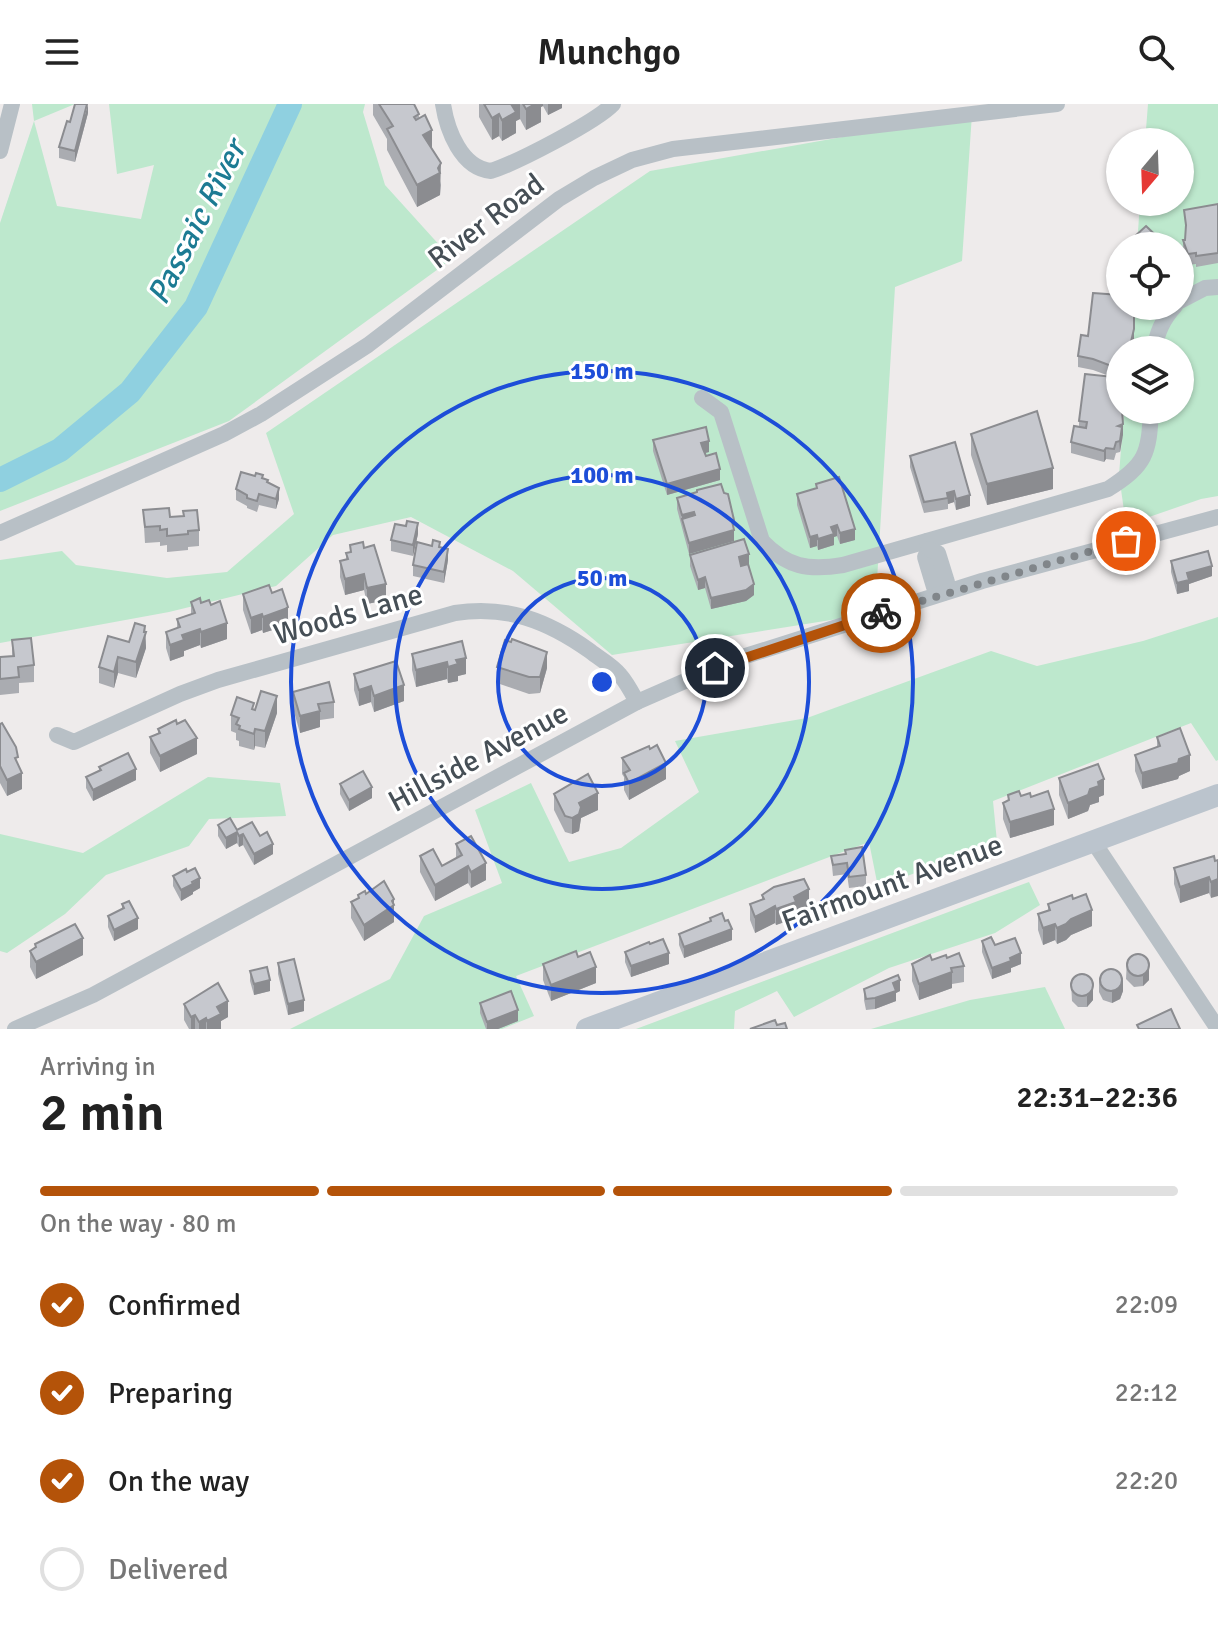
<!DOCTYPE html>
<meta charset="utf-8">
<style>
body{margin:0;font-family:Signika,sans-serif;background:#f2f2f2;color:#222;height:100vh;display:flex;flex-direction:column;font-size:30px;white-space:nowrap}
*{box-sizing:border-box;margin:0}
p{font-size:26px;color:#767676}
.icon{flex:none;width:44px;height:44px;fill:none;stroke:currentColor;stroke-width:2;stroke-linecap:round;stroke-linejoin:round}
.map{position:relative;height:925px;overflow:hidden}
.sheet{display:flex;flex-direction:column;background:#fff;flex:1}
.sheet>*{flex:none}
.needle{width:52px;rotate:199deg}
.buttons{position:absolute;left:1106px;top:24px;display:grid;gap:16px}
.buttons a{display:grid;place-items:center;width:88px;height:88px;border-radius:50%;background:#fff;box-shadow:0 2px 6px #0004;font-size:40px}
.pin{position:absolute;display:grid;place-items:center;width:68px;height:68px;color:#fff;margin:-34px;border:4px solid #fff;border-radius:50%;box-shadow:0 2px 8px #0007}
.courier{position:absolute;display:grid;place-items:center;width:80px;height:80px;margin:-40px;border:6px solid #b45309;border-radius:50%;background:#fff;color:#222;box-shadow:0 2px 10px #0007}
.summary em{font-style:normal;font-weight:600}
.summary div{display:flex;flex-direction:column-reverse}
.summary{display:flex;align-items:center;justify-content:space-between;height:136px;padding:0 40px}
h1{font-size:52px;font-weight:600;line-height:60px}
.bar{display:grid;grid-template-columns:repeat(4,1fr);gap:12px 8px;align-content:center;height:96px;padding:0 40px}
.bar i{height:10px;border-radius:6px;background:#e0e0e0}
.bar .selected{background:#b45309}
.bar p{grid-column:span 4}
ol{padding:0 40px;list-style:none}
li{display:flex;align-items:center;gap:24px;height:88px}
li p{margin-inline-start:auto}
li .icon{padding:8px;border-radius:50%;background:#b45309;color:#fff;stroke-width:4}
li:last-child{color:#767676}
li i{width:44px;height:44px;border:4px solid #e0e0e0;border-radius:50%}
header{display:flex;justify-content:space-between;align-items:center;height:104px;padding:0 40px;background:#fff;font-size:36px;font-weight:600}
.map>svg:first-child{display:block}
.green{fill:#bde8cd}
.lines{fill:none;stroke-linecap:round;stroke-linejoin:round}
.river{stroke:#8fd0e0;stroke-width:24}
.minor{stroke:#b8c0c6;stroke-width:16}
.secondary{stroke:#bbc4cd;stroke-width:22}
.wall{fill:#aaacb1}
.shaded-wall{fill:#8b8c90}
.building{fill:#c6c8ce;stroke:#8b8c90;stroke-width:2}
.done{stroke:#81868a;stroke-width:8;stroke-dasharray:0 14.4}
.route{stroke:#b45309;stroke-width:10}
.ring{fill:none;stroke:#1d4ed8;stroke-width:4}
.labels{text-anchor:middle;stroke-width:6;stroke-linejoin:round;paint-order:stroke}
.street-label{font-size:30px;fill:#464f56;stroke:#fff}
.water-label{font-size:32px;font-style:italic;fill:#1c7b93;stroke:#fff}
.centre{fill:#1d4ed8;stroke:#fff;stroke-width:4}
.ring-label{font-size:24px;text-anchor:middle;font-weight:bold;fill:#1d4ed8;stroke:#fff;stroke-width:6;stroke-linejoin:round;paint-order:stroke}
</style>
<header><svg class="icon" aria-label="menu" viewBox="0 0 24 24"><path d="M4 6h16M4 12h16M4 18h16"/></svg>Munchgo<svg class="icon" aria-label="search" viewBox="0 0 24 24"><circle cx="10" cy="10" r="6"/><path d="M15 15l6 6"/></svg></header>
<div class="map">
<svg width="1218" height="925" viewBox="0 0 1218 925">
<rect width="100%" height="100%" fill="#eeebeb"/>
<g class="green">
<path d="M32,0H75L34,17L57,102L141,115L154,61L117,70L109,0H365L363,8L385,81L452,155L229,317L0,407V119L34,17Z"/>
<path d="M1148,0H1218V392L1201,395L1126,421L1119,371L1124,306H1180V246H1129L1132,202H1180V142H1137L1140,98H1180V38H1145Z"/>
<path d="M972,10L962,157L895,183L875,509L612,551L513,467L411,413L333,431L276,482L169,508L0,539V456L62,447L76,461L167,474L227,468L294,410L266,329L650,67Z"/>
<path d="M1218,513V656L1216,657L1191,619L993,697L997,738L878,783L869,738L516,872L534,912L502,925H290L390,875L424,812L502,779L475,706L531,679L569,758L621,744L699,688L675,637L807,614L991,547L1037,562L1143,537Z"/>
<path d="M208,673L280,679L286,712L209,715L189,742L106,771L65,810L7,849L0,847V730L83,749Z"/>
<path d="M1029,778L1040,801L995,829L889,864L794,913L777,887L735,907L734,925H636Z"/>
<path d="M1045,883L1065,925H871L970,896Z"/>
</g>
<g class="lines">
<path class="river" d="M0,376L60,346L130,288L196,203L290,0"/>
<g class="minor">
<path d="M443,0C447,26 461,64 491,67C516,59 596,18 613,0"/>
<path d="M0,47L12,0"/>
<path d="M1180,197L1205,184L1218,183"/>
<path d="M1155,246C1156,228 1163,215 1175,202"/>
<path d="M702,294L721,308L762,437C787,463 808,467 843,461L1108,385C1146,361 1149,350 1151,306"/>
<path d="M0,429L224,330L261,310L368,241L559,95L594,74L632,56L673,45L1057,0"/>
<path d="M927,437L929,445L925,453L934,483L941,484"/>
<path d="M929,445L938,449L947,478L941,484L943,489"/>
<path d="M57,631L74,638L180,590L218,576L455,509C507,501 548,517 590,547C600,555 612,561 620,571C627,579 632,589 637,598"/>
<path d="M1093,737L1218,925"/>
<path d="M15,925L93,891L637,598L733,556L982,477L1218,413"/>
</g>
<path class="secondary" d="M587,925L1218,691"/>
</g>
<g class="wall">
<path d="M373,0H414L432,45L441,81L440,91L417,103L387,46V35L373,11Z"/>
<path d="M479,0H562V4L548,11L543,2L541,3V18L526,26L520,15L516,17V29L502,37L499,32L492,36L479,13Z"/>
<path d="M88,9L75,58L59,54V43L70,18Z"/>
<path d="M1218,100V159L1196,163V160L1188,161L1183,147V136H1185L1186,129L1184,106Z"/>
<path d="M1134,133L1167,142H1122H1134Z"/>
<path d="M1120,144V171L1113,162V151Z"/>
<path d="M1134,236L1120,246V306H1126L1125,310L1122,309V333L1120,348L1116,349L1114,356L1106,355L1104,358L1071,349V338L1079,323V317L1112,273L1093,266L1078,263V252Z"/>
<path d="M971,330L1053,385L987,401L971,351Z"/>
<path d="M653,336L709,348L705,349L720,376L667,391L653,347Z"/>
<path d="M910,352L970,402L956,406L954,398L948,400V405L924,409L910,363Z"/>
<path d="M263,374L268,379L279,395L276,405L259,401L257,408L247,404V402L236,396V385Z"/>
<path d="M816,380L855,436L840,440L837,432L834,433V441L818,446L817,442L810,444L797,401V390L816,384Z"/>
<path d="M677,394L734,416V437L689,450L677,405Z"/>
<path d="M143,406L170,413L199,426V442L188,443V446L167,448V441L160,442V438L145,439Z"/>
<path d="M418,430L413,452L391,447V436Z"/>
<path d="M350,441L386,496L367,500L364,486L345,491L340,473V457L346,455V449L350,448Z"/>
<path d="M440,443L448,456L444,479L413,472V461Z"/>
<path d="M690,451L749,461L754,491L746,497L711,505L705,484L698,486L690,462Z"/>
<path d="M1171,457L1212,472L1189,480V487L1177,490L1171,468Z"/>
<path d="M272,489L288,519L285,522L263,529L262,526L251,530L243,506V490Z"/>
<path d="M191,498L201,499L227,535L201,544L200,541L184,547V552L170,557L166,544V528L177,524V515L191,510Z"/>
<path d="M145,528L146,544L136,574L118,569L114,584L99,579V563L129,538Z"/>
<path d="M12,536L34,561V578L19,579V589L0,591V553L12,552Z"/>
<path d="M462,537L466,570L458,572V577L448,579L447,575L416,583L412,566V550Z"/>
<path d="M497,563L547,564L540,589L529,590L497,579Z"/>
<path d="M354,570L404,597L374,608L371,598L359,602L354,586Z"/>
<path d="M293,588L334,598V614L320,616V623L300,629L293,604Z"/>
<path d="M254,606L277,609L265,644L255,642L254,646L239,642V637L236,636V629L231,627V611Z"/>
<path d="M0,620L18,660L22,685L7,692L0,679Z"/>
<path d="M158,625L197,650L160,668L150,649V633L158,629Z"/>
<path d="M1157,633L1190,667L1179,672L1178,675L1142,685L1135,667V651L1157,643Z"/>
<path d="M622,654L666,675L629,696L624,686V673L622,670Z"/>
<path d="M99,663L136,676L93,697L86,684V673L99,666Z"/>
<path d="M1059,674L1104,691L1099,693V698L1090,701L1088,707L1068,715L1059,691Z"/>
<path d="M340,680L372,694L349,707L340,690Z"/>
<path d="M554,690L598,706L581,714L579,727L572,730L565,728L554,706Z"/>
<path d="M1008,691L1031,693L1054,721L1010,734L1003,715V699L1008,697Z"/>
<path d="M218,721L260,732L273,750L254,761L243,741L239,743L237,739L226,745L218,732Z"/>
<path d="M456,740L486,776L471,784L468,779L435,797L420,768V752L442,762L456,754Z"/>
<path d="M845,750L866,771V782L849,784L847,770L833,772L831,752Z"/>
<path d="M1214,752L1211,794L1209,789L1180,799L1174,780V764Z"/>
<path d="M173,772L200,784L193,788V790L181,797L173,782Z"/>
<path d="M366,790L394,795V818L364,837L351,814V798L358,794V791Z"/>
<path d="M762,791L809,802L796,808V814L776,821L775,819L755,829L750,816V800L762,795Z"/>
<path d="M1073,795L1092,822L1071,831L1066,836L1057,840L1055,836L1043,841L1038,826V810L1048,807V800Z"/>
<path d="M122,800L138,825L114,837L108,823V812L122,805Z"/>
<path d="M710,814L732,836L684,854L679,841V830L710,818Z"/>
<path d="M982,837L1021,860L1011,864V868L992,875L982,848Z"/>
<path d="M35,840L83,851L36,875L30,863V847L35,844Z"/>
<path d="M625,848L669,860L631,873L625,858Z"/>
<path d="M578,853L596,879L551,897L543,876V860Z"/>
<path d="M947,854L964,862V878L952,880V884L919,896L912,877V860L932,856Z"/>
<path d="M1127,855L1149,876L1143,882L1134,883L1126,875Z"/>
<path d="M278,859L304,907L288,911L278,870Z"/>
<path d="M250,867L270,887L254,891L250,877Z"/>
<path d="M1099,877L1123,887L1120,895L1112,899L1103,896L1099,888Z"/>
<path d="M1071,878L1093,896L1087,903H1078L1072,897Z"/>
<path d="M864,885L900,887L896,889V897L875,905L866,906L864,896Z"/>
<path d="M480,899L518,917L498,925H486L480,909Z"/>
<path d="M184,900L228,913L221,917V925H189L184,916Z"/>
</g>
<g class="shaded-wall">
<path d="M88,0V9L75,58V47Z"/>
<path d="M510,0H520V15L516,17V29L502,37V16Z"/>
<path d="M534,0H543V2L541,3V18L526,26V5Z"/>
<path d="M548,0H562V4L548,11Z"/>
<path d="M499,10V32L492,36V14Z"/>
<path d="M432,26V47L423,31Z"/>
<path d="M441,59L440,91L417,103V81L438,64Z"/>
<path d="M1134,225V236L1131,246H1129Z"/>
<path d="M1123,320V331L1120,348L1118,322Z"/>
<path d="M709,337V348L701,350V339Z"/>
<path d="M1106,344V355L1104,358V347Z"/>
<path d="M1053,364V385L987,401V380Z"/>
<path d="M720,365V376L667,391V380Z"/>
<path d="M279,384V395L276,405V395Z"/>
<path d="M954,387V398L948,400L947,389Z"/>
<path d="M970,391V402L956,406V395Z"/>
<path d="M694,408V418L682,416V411Z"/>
<path d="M734,416V437L689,450V439Z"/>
<path d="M418,419V430L413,452V441Z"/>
<path d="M837,421V432L834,433V441L818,446V435L831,423Z"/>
<path d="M855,425V436L840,440V429Z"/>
<path d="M817,431V442L810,444V433Z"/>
<path d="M448,445V456L444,479V468Z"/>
<path d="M749,450V461L739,464V453Z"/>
<path d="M1212,462V472L1189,480V487L1177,490V479L1187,469Z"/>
<path d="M364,470V486L345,491V475Z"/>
<path d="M705,473V484L698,486V476Z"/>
<path d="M386,480V496L367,500V484Z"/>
<path d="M754,480V491L746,497L711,505V494Z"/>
<path d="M288,503V519L285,522L263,529V513Z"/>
<path d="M262,510V526L251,530V514Z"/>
<path d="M227,519V535L201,544V528Z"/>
<path d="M145,522L146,544L136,574V558Z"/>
<path d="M200,525V541L184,547V552L170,557V541L182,531Z"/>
<path d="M547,548V564L540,589V573Z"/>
<path d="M118,553V569L114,584V568Z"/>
<path d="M466,554V570L458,572V577L448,579V563L456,556Z"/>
<path d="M447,558V575L416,583V566Z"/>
<path d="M404,581V597L374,608V592Z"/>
<path d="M371,582V598L359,602V586Z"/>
<path d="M277,592V609L265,644V627Z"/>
<path d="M320,607V623L300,629V612Z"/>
<path d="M255,625V642L254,646V630Z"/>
<path d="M197,634V650L160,668V652Z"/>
<path d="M1190,651V667L1179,672L1178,675L1142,685V669Z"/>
<path d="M666,659V675L629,696V679Z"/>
<path d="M136,665V676L93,697V686Z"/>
<path d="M22,669V685L7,692V676Z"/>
<path d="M1104,675V691L1099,693V698L1090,701L1088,707L1068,715V699L1090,685L1098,678Z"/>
<path d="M372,683V694L349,707V696Z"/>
<path d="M598,689V706L581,714L579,727L572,730V714L579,699Z"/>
<path d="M1054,705V721L1010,734V718Z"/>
<path d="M237,728V739L226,745V734Z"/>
<path d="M243,730V741L239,743V732Z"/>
<path d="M273,740V750L254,761V750Z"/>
<path d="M486,759V776L471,784V768Z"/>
<path d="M468,762V779L435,797V781Z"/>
<path d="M1209,773V789L1180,799V783Z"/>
<path d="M200,774V784L193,788V790L181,797V786Z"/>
<path d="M1218,775V792L1211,794V778Z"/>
<path d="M809,785V802L796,808V814L776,821V805L794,793Z"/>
<path d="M394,795V818L364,837V821Z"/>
<path d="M775,802V819L755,829V813Z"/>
<path d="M1092,806V822L1071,831L1066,836L1057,840V824L1071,815Z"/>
<path d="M138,814V825L114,837V826Z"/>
<path d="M1055,820V836L1043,841V824Z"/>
<path d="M732,825V836L684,854V843Z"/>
<path d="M83,834V851L36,875V858Z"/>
<path d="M669,849V860L631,873V862Z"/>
<path d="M1021,849V860L1011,864V868L992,875V864L1010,854Z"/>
<path d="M596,863V879L551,897V881Z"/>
<path d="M1149,865V876L1143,882V872Z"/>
<path d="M952,868V884L919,896V880Z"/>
<path d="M270,876V887L254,891V880Z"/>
<path d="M900,876V887L896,889V897L875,905V894L893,879Z"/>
<path d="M1123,876V887L1120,895L1112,899V888Z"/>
<path d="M1093,885V896L1087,903V892Z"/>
<path d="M304,896V907L288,911V900Z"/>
<path d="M228,897V913L221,917V925H207V917L217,903Z"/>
<path d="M518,906V917L498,925H487V918Z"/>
<path d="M195,911V925H191V913Z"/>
<path d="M206,914V925H199V918Z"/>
</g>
<g class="building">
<path d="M75,0H87L75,47L59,43L67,17L70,18Z"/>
<path d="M379,0H414L419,10L414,13L416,16L425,11L432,26L423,31L441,59L438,64L440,69L417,81L387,25L393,22Z"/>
<path d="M484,0H511L516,8L502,16L499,10L492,14Z"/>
<path d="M523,0H535L526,5Z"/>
<path d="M1218,100V149L1196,152V149L1188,150L1183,136H1185L1186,121L1184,106Z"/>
<path d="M1146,122L1167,142H1143L1134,133Z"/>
<path d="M1129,136L1134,142H1122Z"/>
<path d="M1120,144V160L1113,151Z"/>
<path d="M1093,189L1120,191V202H1134V225L1129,246H1120V262L1115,261L1114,263L1093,255L1078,252L1081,231L1088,232Z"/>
<path d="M1085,270L1113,273L1114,270L1120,271V306H1122L1123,320L1118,322L1122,323L1120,337L1116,338L1114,345L1106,344L1104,347L1071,338L1074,322L1086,324L1087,318L1079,317Z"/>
<path d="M1037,307L1053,364L987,380L971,330Z"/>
<path d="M706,323L709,337L701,339L703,345L706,352L716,349L720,365L667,380L653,336Z"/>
<path d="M955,338L970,391L956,395L954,387L947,389L948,394L924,398L910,352Z"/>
<path d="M241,368L255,372L256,369L263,371L262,374L268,376L267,378L279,384L276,395L259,390L257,397L247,394V391L236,385Z"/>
<path d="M839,373L855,425L840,429L837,421L831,423L834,430L818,435L817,431L810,433L797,390L817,384L816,380Z"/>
<path d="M721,380L724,389L728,390L734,416L732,417L734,426L689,439L682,415L695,411L694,408L682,411L677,394L697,388V386Z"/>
<path d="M169,404L170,413L184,412L183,407L197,406L199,426L188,427V430L167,432V425L160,426V422L145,423L143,406Z"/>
<path d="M407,417L418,419L413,441L391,436L395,420L406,422Z"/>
<path d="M744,435L749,450L739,453L741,462L748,460L754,480L746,486L711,494L705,473L698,476L690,451Z"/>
<path d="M433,436L440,438L439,443L448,445L444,468L413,461L417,438L432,442Z"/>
<path d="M363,438L364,444L374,441L386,480L367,484L364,470L345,475L340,457L348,455L346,449L351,448L350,441Z"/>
<path d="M1208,447L1212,462L1187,469L1189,476L1177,479L1171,457Z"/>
<path d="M269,481L272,489L282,485L288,503L285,505L263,513L262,510L251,514L243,490Z"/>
<path d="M200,494L201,499L209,496L211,501L220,497L227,519L201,528L200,525L182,531L184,536L170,541L166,528L180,523L177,515L195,509L191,498Z"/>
<path d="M135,519L145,522L144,528H146L136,558L118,553L114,568L99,563L108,532L129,538Z"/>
<path d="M31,534L34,561L18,563L19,573L0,575V553L14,552L12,536Z"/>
<path d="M512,535L547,548L540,573H529L497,563L505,536L511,538Z"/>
<path d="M462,537L466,554L456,556L458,560L448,563L447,558L416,566L412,550Z"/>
<path d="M396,557L404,581L374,592L371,582L359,586L354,570Z"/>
<path d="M329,578L334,598L318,600L320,607L300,612L293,588Z"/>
<path d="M261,587L277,592L265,627L255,625L254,630L239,625L240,622L236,620L239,614L231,611L237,593L254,599L252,605L255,606Z"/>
<path d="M176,616L177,620L185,616L197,634L160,652L150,633L160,629L158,625Z"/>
<path d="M2,619L16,643L18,653L15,654L22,669L7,676L0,662V620Z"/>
<path d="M1180,624L1190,651L1179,655L1178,659L1142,669L1135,651L1160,642L1157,633Z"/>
<path d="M657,641L666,659L629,679L624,669L630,666L622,654L649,642L650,645Z"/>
<path d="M128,649L136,665L93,686L86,673L101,666L99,663Z"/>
<path d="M1098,660L1104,675L1098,678L1099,682L1090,685L1088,691L1068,699L1059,674Z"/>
<path d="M363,667L372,683L349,696L340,680Z"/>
<path d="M588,670L598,689L579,699L581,703L579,710L572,714L565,712L554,690Z"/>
<path d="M1019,687L1021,692L1030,689L1031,693L1048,687L1054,705L1010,718L1003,699L1009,696L1008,691Z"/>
<path d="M230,714L237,726L252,718L260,732L267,728L273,740L254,750L243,730L239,732L237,728L226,734L218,721Z"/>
<path d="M471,732L486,759L471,768L468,762L435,781L420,752L433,745L442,762L462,751L456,740Z"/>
<path d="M862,743L866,771L849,773L847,759L833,761L831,752L846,750L845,746Z"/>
<path d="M1214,752L1215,757L1218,756V775L1211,778L1209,773L1180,783L1174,764Z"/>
<path d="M195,764L200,774L192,778L193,780L181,786L173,772L186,765L187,768Z"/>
<path d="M804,775L809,785L794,793L796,798L776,805L775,802L755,813L750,800L764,795L762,791L774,783Z"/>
<path d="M384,777L394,795L392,797L394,801L364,821L351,798L359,794L358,791L365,787L366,790Z"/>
<path d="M1086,790L1092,806L1071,815L1066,820L1057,824L1055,820L1043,824L1038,810L1050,806L1048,800L1072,791L1073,795Z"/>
<path d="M129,797L138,814L114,826L108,812L124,804L122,800Z"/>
<path d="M722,809L725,817L728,816L732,825L684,843L679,830L711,817L710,814Z"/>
<path d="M75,820L83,834L36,858L30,847L36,843L35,840Z"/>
<path d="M991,833L995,841L1015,834L1021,849L1010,854L1011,857L992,864L982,837Z"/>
<path d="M663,835L669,849L631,862L625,848L649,838L650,840Z"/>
<path d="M576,847L578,853L590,848L596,863L551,881L543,860Z"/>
<path d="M959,849L964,862L951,864L952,868L919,880L912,860L930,851L932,856L946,851L947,854Z"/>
<circle cx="1138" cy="861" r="11"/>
<path d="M294,855L304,896L288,900L278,859Z"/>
<path d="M267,863L270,876L254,880L250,867Z"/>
<circle cx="1111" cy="876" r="11"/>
<circle cx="1082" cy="881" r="11"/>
<path d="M898,871L900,876L893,879L896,887L875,894L866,895L864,885Z"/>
<path d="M218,879L228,897L217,903L221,910L207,917L206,914L199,918L195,911L191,913L184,900Z"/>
<path d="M511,887L518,906L487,918L480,899Z"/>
<path d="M1171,905L1180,925H1139L1137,921Z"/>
<path d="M775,916L777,921L785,919L787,925H750Z"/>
</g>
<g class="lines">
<path class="done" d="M881,509L1126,437"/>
<path class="route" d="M715,564L881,509"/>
</g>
<g class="ring">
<circle cx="602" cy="578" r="104"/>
<circle cx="602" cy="578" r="207"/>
<circle cx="602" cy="578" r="311"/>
</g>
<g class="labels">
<g class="street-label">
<text transform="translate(486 117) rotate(-37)" y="10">River Road</text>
<text transform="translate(348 510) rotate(-16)" y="10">Woods Lane</text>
<text transform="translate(478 653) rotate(-28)" y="10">Hillside Avenue</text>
<text transform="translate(892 779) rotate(-20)" y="10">Fairmount Avenue</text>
</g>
<g class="water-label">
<text transform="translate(196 118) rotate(-63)" y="11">Passaic River</text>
</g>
</g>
<circle cx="602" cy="578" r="12" class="centre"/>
<g class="ring-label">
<text x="602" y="275">150 m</text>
<text x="602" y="379">100 m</text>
<text x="602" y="482">50 m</text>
</g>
</svg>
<div class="buttons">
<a><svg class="needle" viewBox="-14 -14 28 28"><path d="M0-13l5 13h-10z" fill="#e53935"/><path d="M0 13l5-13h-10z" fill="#767676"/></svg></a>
<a><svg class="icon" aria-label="locate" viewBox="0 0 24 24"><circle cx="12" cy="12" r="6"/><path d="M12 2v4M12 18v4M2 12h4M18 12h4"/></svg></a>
<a><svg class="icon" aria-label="layers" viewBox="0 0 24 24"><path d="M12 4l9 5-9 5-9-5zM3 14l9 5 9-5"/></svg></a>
</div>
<div class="pin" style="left:1126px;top:437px;background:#ea580c"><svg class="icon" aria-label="bag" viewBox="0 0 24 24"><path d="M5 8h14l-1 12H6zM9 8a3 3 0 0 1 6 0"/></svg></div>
<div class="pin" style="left:715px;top:564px;background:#1f2937"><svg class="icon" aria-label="home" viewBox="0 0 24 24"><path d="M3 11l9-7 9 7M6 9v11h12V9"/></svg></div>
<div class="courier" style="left:881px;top:509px"><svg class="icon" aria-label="bike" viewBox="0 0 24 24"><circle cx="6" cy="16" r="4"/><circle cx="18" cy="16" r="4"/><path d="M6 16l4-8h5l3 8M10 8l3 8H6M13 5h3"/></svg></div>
</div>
<section class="sheet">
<div class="summary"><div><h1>2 min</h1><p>Arriving in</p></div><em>22:31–22:36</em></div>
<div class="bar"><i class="selected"></i><i class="selected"></i><i class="selected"></i><i></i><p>On the way · 80 m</p></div>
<ol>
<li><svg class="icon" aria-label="check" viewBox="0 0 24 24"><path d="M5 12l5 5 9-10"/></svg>Confirmed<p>22:09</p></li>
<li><svg class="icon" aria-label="check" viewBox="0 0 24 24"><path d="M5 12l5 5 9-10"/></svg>Preparing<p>22:12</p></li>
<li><svg class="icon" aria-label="check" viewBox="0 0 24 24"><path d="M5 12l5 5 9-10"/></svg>On the way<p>22:20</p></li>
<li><i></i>Delivered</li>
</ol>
</section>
